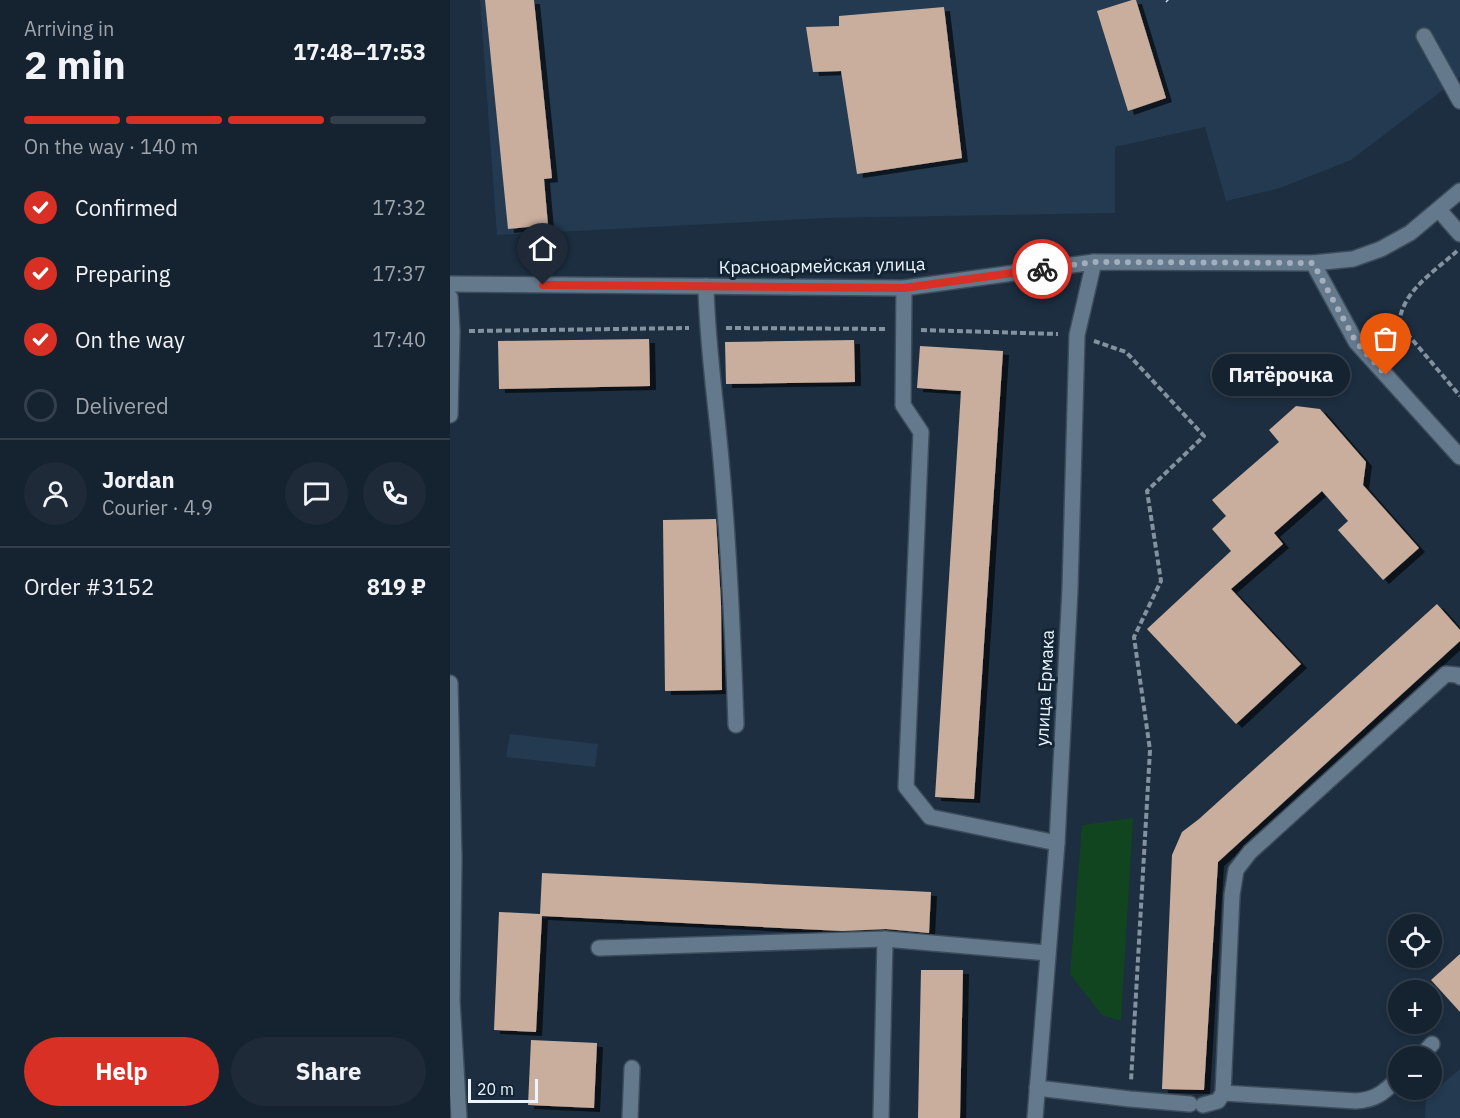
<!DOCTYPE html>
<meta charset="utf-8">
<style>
body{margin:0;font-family:"IBM Plex Sans",sans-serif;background:#1e2a38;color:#f1f3f6;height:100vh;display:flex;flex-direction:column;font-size:22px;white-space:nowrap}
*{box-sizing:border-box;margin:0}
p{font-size:20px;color:#9da4ab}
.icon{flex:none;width:33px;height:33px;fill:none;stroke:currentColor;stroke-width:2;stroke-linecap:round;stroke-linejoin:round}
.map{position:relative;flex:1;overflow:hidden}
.panel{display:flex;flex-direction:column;background:#152230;width:450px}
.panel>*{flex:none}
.tools{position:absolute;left:938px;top:914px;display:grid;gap:12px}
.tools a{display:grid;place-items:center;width:54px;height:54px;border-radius:50%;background:#152230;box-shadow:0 3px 9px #0003,0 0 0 2px #343f4c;font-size:30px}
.scale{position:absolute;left:18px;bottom:15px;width:70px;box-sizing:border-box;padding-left:6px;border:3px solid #ecf5fe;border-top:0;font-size:16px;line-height:21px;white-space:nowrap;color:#ecf5fe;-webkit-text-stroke:4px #132435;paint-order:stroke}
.pin{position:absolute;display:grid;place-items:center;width:51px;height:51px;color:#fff;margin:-62px -26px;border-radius:50% 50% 50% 0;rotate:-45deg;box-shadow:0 0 6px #0007}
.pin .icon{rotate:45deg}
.courier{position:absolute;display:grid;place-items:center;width:60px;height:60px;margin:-30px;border:4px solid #d93025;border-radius:50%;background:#fff;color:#222;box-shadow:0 2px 8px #0007}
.bubble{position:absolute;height:42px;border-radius:21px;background:#152230;box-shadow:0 3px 9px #0003,0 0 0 2px #343f4c;font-size:20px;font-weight:700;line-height:42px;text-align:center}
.overview em{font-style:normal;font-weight:700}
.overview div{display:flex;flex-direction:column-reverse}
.overview{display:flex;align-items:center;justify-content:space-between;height:102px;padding:0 24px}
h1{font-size:39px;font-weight:700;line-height:45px}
.bar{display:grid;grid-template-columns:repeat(4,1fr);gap:9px 6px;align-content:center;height:72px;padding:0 24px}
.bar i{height:8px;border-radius:4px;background:#343f4c}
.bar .current{background:#d93025}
.bar p{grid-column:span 4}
.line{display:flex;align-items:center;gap:15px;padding:0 24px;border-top:2px solid #343f4c}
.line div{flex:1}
.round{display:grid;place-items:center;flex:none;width:63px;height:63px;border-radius:32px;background:#1e2a38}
ol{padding:0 24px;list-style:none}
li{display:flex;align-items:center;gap:18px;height:66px}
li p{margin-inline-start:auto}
li .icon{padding:6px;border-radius:50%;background:#d93025;color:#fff;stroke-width:4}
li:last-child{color:#9da4ab}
li i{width:33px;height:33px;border:3px solid #343f4c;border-radius:50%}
.button{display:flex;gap:12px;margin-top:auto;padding:12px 24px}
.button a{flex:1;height:69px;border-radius:36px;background:#d93025;color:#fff;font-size:24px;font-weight:700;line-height:69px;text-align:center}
.button a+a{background:#1e2a38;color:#f1f3f6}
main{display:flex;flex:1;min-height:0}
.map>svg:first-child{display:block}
.built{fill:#233a50}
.green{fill:#114520}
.building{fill:#c9ae9d;filter:url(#shadow)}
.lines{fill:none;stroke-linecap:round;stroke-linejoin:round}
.minor-casing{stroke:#3c4c5a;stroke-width:18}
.path{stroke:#84929f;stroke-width:4;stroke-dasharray:6 3;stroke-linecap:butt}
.minor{stroke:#65798d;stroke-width:15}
.rail{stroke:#d4dee8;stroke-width:4.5;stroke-dasharray:12 6;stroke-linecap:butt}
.done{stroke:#a3afbc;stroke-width:6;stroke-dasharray:0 10.8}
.route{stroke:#d93025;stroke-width:8}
.labels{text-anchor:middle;stroke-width:6;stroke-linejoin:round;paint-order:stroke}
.street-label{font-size:18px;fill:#ecf5fe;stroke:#132435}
</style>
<main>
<section class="panel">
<div class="overview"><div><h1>2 min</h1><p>Arriving in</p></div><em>17:48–17:53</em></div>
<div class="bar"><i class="current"></i><i class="current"></i><i class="current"></i><i></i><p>On the way · 140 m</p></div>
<ol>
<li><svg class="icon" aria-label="check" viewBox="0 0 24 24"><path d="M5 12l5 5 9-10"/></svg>Confirmed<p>17:32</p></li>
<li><svg class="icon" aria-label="check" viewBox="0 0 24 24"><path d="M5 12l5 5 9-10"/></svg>Preparing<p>17:37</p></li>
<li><svg class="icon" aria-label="check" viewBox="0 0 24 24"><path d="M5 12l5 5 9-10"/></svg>On the way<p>17:40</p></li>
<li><i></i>Delivered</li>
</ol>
<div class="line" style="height:108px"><a class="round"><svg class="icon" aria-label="person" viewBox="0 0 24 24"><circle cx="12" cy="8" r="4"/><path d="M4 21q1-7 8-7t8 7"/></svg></a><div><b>Jordan</b><p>Courier · 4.9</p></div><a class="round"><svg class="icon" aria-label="chat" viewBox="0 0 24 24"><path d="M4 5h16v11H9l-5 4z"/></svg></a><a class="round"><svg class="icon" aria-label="phone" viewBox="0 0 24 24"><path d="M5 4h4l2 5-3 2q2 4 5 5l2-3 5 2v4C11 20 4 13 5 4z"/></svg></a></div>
<div class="line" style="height:78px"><div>Order #3152</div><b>819 ₽</b></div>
<div class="button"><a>Help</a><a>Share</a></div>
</section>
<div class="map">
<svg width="1010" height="1118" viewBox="0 0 1010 1118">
<defs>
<filter id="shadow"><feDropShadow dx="6" dy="4" stdDeviation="0" flood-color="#0009"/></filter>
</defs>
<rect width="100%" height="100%" fill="#1c2e40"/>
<g class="built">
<path d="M30,0H1010V77L901,160L830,188L776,201L755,127L665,147V213L376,218L47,235Z"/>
<path d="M60,734L148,744L145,767L56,757Z"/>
<path d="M1010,1069V1118H975L976,1098Z"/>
</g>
<path class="green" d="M683,818L671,1021L652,1015L620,974L632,825Z"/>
<g class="building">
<path d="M35,0H84L102,178L94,179L98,225L58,229Z"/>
<path d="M682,0H686L716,98L678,111L647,11Z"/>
<path d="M494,7L512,158L407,174L391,71L363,72L356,27L389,26V16Z"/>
<path d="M199,339L200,386L49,389L48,341Z"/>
<path d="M404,340L405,382L276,384L275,342Z"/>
<path d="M470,346L553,351L524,799L485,797L511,391L467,388Z"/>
<path d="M846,406L870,409L916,462L913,485L969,548L933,580L888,530L898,521L872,491L824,533L833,544L781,589L851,664L786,724L697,629L781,551L762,529L776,516L762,500L829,442L819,430Z"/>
<path d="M266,519L271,603L272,690L215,691L213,520Z"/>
<path d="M987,604L1010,630V641L768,862L754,1090L712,1089L722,855L732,832L749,819Z"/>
<path d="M92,873L481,892L479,933L436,929L392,931L92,916L86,1032L44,1030L49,912L90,914Z"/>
<path d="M1010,954V1012L981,980Z"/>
<path d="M471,970H513L510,1118H468Z"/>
<path d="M81,1040L147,1043L144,1108L78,1105Z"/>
</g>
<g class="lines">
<g class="minor-casing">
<g id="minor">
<path d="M974,36L1010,101"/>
<path d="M989,210L1010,234"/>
<path d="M863,263L906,342L1010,457"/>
<path d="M0,284L454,288L644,262L863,263L903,259L931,249L960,233L1010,191"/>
<path d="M256,286C257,344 266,402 271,460C279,548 283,636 286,725"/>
<path d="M454,288L453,405L471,432L456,787L480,817L607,843"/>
<path d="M0,297L2,331L0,415"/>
<path d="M0,683L4,859L2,1001L9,1118"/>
<path d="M149,948L435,939L598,953"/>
<path d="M971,1056L982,1044"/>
<path d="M587,1088L680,1099L740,1104"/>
<path d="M773,1093L906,1101C926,1100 934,1092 948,1079"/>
<path d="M753,1105L768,1101L773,1093L782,895L786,870L800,852L996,674L1007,675L1010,677"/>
<path d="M180,1118L182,1068"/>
<path d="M431,1118L435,939"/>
<path d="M585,1118L607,843L620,589L627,335L644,262"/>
</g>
</g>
<g class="path">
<path d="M1007,251C984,272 952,291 949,324L1010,396"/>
<path d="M276,328L437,329"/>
<path d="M471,330L608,334"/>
<path d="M19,331L239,328"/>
<path d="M644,341L676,352L754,436L697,491L711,581L684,637L700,750L681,1081"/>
</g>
<use href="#minor" class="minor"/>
<path class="rail" d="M717,0L718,1"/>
</g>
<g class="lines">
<path class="done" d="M592,269L644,262L863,263L906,342L936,375"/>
<path class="route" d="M93,285L454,288L592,269"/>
</g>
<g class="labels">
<g class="street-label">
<text transform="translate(372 266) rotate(-1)" y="6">Красноармейская улица</text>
<text transform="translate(595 688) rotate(-87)" y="6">улица Ермака</text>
</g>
</g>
</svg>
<div class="tools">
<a><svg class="icon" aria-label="locate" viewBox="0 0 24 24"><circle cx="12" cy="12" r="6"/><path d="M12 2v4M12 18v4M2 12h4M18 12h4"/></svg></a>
<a>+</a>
<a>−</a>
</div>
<div class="scale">20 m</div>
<div class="pin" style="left:936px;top:375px;background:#ea580c"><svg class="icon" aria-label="bag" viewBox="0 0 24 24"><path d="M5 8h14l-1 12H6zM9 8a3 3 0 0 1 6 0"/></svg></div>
<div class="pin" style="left:93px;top:285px;background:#1f2937"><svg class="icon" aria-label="home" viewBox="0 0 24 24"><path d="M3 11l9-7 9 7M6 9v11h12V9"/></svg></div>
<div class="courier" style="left:592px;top:269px"><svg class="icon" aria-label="bike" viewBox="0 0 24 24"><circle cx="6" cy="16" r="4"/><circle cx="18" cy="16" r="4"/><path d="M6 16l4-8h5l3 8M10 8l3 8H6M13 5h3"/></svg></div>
<div class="bubble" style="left:762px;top:354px;width:138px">Пятёрочка</div>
</div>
</main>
